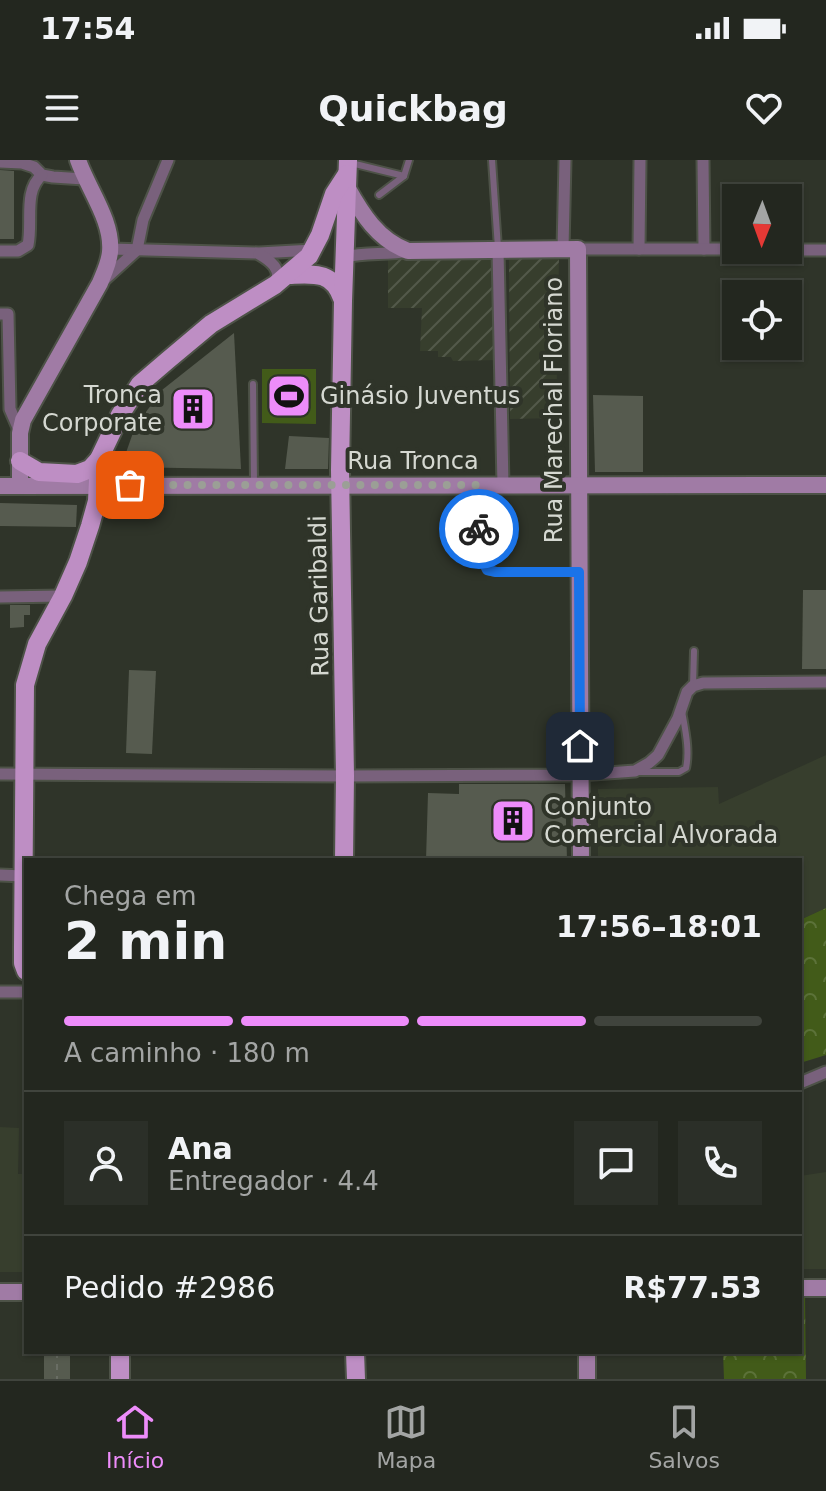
<!DOCTYPE html>
<html lang="pt">
<meta charset="utf-8">
<style>
body{margin:0;font-family:"DejaVu Sans",sans-serif;background:#2b2f28;color:#f1f3f6;height:100vh;display:flex;flex-direction:column;font-size:30px;white-space:nowrap}
*{box-sizing:border-box;margin:0}
p{font-size:26px;color:#a3a5a4}
.icon{flex:none;width:44px;height:44px;fill:none;stroke:currentColor;stroke-width:2;stroke-linecap:round;stroke-linejoin:round}
.map{position:relative;flex:1;overflow:hidden}
.details{position:absolute;left:24px;top:698px;width:778px;height:496px;display:flex;flex-direction:column;background:#23271f;border-radius:0px;box-shadow:0 2px 6px #0004,0 0 0 2px #40443d}
.details>*{flex:none}
.needle{width:52px;rotate:181deg}
.fabs{position:absolute;left:722px;top:24px;display:grid;gap:16px}
.fabs a{display:grid;place-items:center;width:80px;height:80px;border-radius:0px;background:#23271f;box-shadow:0 2px 6px #0004,0 0 0 2px #40443d;font-size:40px}
.pin{position:absolute;display:grid;place-items:center;width:68px;height:68px;color:#fff;margin:-34px;border-radius:16px;box-shadow:0 4px 12px #0006}
.courier{position:absolute;display:grid;place-items:center;width:80px;height:80px;margin:-40px;border:6px solid #1a73e8;border-radius:50%;background:#fff;color:#222;box-shadow:0 2px 10px #0007}
.summary em{font-style:normal;font-weight:700}
.summary div{display:flex;flex-direction:column-reverse}
.summary{display:flex;align-items:center;justify-content:space-between;height:136px;padding:0 40px}
h1{font-size:52px;font-weight:700;line-height:60px}
.bar{display:grid;grid-template-columns:repeat(4,1fr);gap:12px 8px;align-content:center;height:96px;padding:0 40px}
.bar i{height:10px;border-radius:6px;background:#40443d}
.bar .on{background:#ed8cfa}
.bar p{grid-column:span 4}
.line{display:flex;align-items:center;gap:20px;padding:0 40px;border-top:2px solid #40443d}
.line div{flex:1}
.round{display:grid;place-items:center;flex:none;width:84px;height:84px;border-radius:0px;background:#2b2f28}
.status{display:flex;justify-content:space-between;align-items:center;height:56px;padding:0 40px;background:#23271f;direction:ltr}
.status svg{height:22px;fill:currentColor}
header{display:flex;justify-content:space-between;align-items:center;height:104px;padding:0 40px;background:#23271f;font-size:36px;font-weight:700}
.menu{display:flex;justify-content:space-around;align-items:center;height:112px;border-top:2px solid #40443d;background:#23271f;font-size:22px;color:#a3a5a4}
.menu a{display:grid;justify-items:center;gap:4px}
.menu .on{color:#ed8cfa}
.map>svg:first-child{display:block}
.built{fill:#373e2d}
.industrial{fill:url(#industrial-furrows)}
.forest{fill:url(#forest-crowns)}
.garden{fill:#425b19}
.building{fill:#565b4f}
.lines{fill:none;stroke-linecap:round;stroke-linejoin:round}
.lane-casing{stroke:#4d5247;stroke-width:10}
.street-casing{stroke:#4d5247;stroke-width:15}
.secondary-casing{stroke:#4d5247;stroke-width:20}
.primary-casing{stroke:#4d5247;stroke-width:22}
.path{stroke:#696d64;stroke-width:2;stroke-dasharray:6 6;stroke-linecap:butt}
.lane{stroke:#79617c;stroke-width:6}
.street{stroke:#79617c;stroke-width:11}
.secondary{stroke:#a07ba5;stroke-width:16}
.primary{stroke:#be8ec4;stroke-width:18}
.done{stroke:#9b9f96;stroke-width:8;stroke-dasharray:0 14.4}
.route{stroke:#1a73e8;stroke-width:10}
.labels{text-anchor:middle;stroke-width:8;stroke-linejoin:round;paint-order:stroke}
.poi-label{font-size:24px;fill:#d5d8d1;stroke:#2f3429;text-anchor:start}
.street-label{font-size:24px;fill:#d5d8d1;stroke:#2f3429}
</style>
<div class="status"><b>17:54</b><svg viewBox="0 0 49 12"><path d="M0 12V9h3v3zM5 12V6h3v6zM10 12V3h3v9zM15 12V0h3v12zM26 1h20v11H26zM47 4h2v5h-2z"/></svg></div>
<header><svg class="icon" aria-label="menu" viewBox="0 0 24 24"><path d="M4 6h16M4 12h16M4 18h16"/></svg>Quickbag<svg class="icon" aria-label="heart" viewBox="0 0 24 24"><path d="M12 20l-8-8c-3-5 5-10 8-4 3-6 11-1 8 4z"/></svg></header>
<div class="map">
<svg width="826" height="1219" viewBox="0 0 826 1219">
<defs>
<pattern id="industrial-furrows" width="10" height="10" patternUnits="userSpaceOnUse" patternTransform="scale(2)"><rect width="10" height="10" fill="#373e2d"/><path d="M-1 1l2-2M0 10L10 0M9 11l2-2" fill="none" stroke="#53594a"/></pattern>
<pattern id="forest-crowns" width="20" height="18" patternUnits="userSpaceOnUse" patternTransform="scale(2)"><rect width="20" height="18" fill="#425b19"/><path d="M2 6a3 3 0 1 1 6 0M12 15a3 3 0 1 1 6 0" fill="none" stroke="#5c7239"/></pattern>
</defs>
<rect width="100%" height="100%" fill="#2f3429"/>
<g class="built">
<path d="M826,595V748L800,760V700H598V629L718,627L719,644Z"/>
<path d="M0,967L19,968L18,1014H26L25,1112H0Z"/>
<path d="M826,1012V1109H800V1016Z"/>
</g>
<g class="industrial">
<path d="M509,96H559L556,258L510,259Z"/>
<path d="M388,99H495L497,200L453,201L451,197H438V191H420L422,148H388Z"/>
</g>
<g class="forest">
<path d="M826,748V895L800,903V760Z"/>
<path d="M800,1134H805L806,1219H724L723,1192H800Z"/>
</g>
<path class="garden" d="M262,209H316V264L262,263Z"/>
<g class="building">
<path d="M0,10L14,11V79H0Z"/>
<path d="M234,173L241,309L121,307L135,267L162,230Z"/>
<path d="M593,235L643,236V312H595Z"/>
<path d="M289,276L329,278L328,309H285Z"/>
<path d="M0,343L77,345L76,367L0,366Z"/>
<path d="M803,430H826V509H802Z"/>
<path d="M10,445H30V455H24V467L10,468Z"/>
<path d="M129,510L156,511L152,594L126,593Z"/>
<path d="M459,624H565L567,700H426L428,633L459,634Z"/>
<rect x="44" y="1192" width="26" height="27"/>
</g>
<g class="lines">
<g class="lane-casing">
<g id="lane">
<path d="M492,0L498,88"/>
<path d="M351,3L404,16L409,0"/>
<path d="M379,35L404,16"/>
<path d="M253,224L254,324"/>
<path d="M477,327C479,351 475,389 487,410L496,412H579"/>
<path d="M693,526L694,491"/>
<path d="M639,612H679L686,608C690,590 685,569 682,551"/>
</g>
</g>
<g class="street-casing">
<g id="street">
<path d="M703,0L704,89"/>
<path d="M0,2L22,3L34,7L42,15L53,17L84,19"/>
<path d="M111,89L259,93L313,90"/>
<path d="M563,89L565,0"/>
<path d="M578,89H736"/>
<path d="M639,89L640,0"/>
<path d="M498,90L503,325"/>
<path d="M788,90H826"/>
<path d="M0,91H18L28,85C33,62 23,31 42,15"/>
<path d="M259,94C271,101 282,109 276,124"/>
<path d="M345,97C365,92 387,95 408,91"/>
<path d="M104,120L137,90L143,60L168,0"/>
<path d="M0,154H8L10,249L20,272"/>
<path d="M0,437L63,436"/>
<path d="M0,614L345,616L580,615L635,611L649,603L658,595L678,558L687,532L693,526L703,523L826,522"/>
<path d="M0,715L23,716"/>
<path d="M0,832H26"/>
<path d="M800,923L826,912"/>
</g>
</g>
<g class="secondary-casing">
<g id="secondary">
<path d="M347,27C362,54 378,80 408,91L578,89L581,700"/>
<path d="M0,326L826,325"/>
<path d="M20,326V273L23,260L100,123C104,113 109,103 110,92C113,61 88,29 78,0"/>
<path d="M800,1128H826"/>
<path d="M0,1132H26"/>
<path d="M587,1192V1219"/>
</g>
</g>
<g class="primary-casing">
<g id="primary">
<path d="M289,115C314,114 332,111 342,138"/>
<path d="M20,301L39,312L77,314L90,309L99,299"/>
<path d="M344,700L345,616L340,310L343,141L348,0"/>
<path d="M26,811L23,803V786L25,525L37,484L63,436L78,402L90,366L97,341L99,299L120,255L140,224L168,200L211,164L275,125L309,96L320,75L334,34L347,14"/>
<path d="M355,1192L356,1219"/>
<path d="M120,1219V1192"/>
</g>
</g>
<path class="path" d="M57,1192V1219"/>
<use href="#lane" class="lane"/>
<use href="#street" class="street"/>
<use href="#secondary" class="secondary"/>
<use href="#primary" class="primary"/>
</g>
<g class="lines">
<path class="done" d="M130,325H477L479,369"/>
<path class="route" d="M479,369C480,384 480,397 487,410L496,412H579L580,586"/>
</g>
<defs>
<g id="stadium-square" transform="scale(2.3)"><rect x="-9" y="-9" width="18" height="18" rx="4" fill="#ed8cfa" stroke="#2f3429"/><path d="M0-5a6.5 5 0 1 0 0 10a6.5 5 0 1 0 0-10ZM-3.5-1.8h7v3.6h-7Z" fill="#111"/></g>
<g id="building-square" transform="scale(2.3)"><rect x="-9" y="-9" width="18" height="18" rx="4" fill="#ed8cfa" stroke="#2f3429"/><path d="M-4-6H4V6H1V3H-1V6H-4ZM-2.5-4.3h1.7v1.8h-1.7ZM.8-4.3h1.7v1.8H.8ZM-2.5-1h1.7V.8h-1.7ZM.8-1h1.7V.8H.8Z" fill="#111"/></g>
</defs>
<g fill-rule="evenodd">
<use href="#stadium-square" x="289" y="236"/>
<use href="#building-square" x="193" y="249"/>
<use href="#building-square" x="513" y="661"/>
</g>
<g class="labels">
<g class="poi-label">
<text x="162" y="243" text-anchor="end">Tronca<tspan x="162" dy="28">Corporate</tspan></text>
<text x="320" y="244">Ginásio Juventus</text>
<text x="544" y="655">Conjunto<tspan x="544" dy="28">Comercial Alvorada</tspan></text>
</g>
<g class="street-label">
<text transform="translate(554 250) rotate(-90)" y="8">Rua Marechal Floriano</text>
<text x="413" y="309">Rua Tronca</text>
<text transform="translate(319 436) rotate(-91)" y="8">Rua Garibaldi</text>
</g>
</g>
</svg>
<div class="fabs">
<a><svg class="needle" viewBox="-14 -14 28 28"><path d="M0-13l5 13h-10z" fill="#e53935"/><path d="M0 13l5-13h-10z" fill="#a3a5a4"/></svg></a>
<a><svg class="icon" aria-label="locate" viewBox="0 0 24 24"><circle cx="12" cy="12" r="6"/><path d="M12 2v4M12 18v4M2 12h4M18 12h4"/></svg></a>
</div>
<div class="pin" style="left:130px;top:325px;background:#ea580c"><svg class="icon" aria-label="bag" viewBox="0 0 24 24"><path d="M5 8h14l-1 12H6zM9 8a3 3 0 0 1 6 0"/></svg></div>
<div class="pin" style="left:580px;top:586px;background:#1f2937"><svg class="icon" aria-label="home" viewBox="0 0 24 24"><path d="M3 11l9-7 9 7M6 9v11h12V9"/></svg></div>
<div class="courier" style="left:479px;top:369px"><svg class="icon" aria-label="bike" viewBox="0 0 24 24"><circle cx="6" cy="16" r="4"/><circle cx="18" cy="16" r="4"/><path d="M6 16l4-8h5l3 8M10 8l3 8H6M13 5h3"/></svg></div>
<section class="details">
<div class="summary"><div><h1>2 min</h1><p>Chega em</p></div><em>17:56–18:01</em></div>
<div class="bar"><i class="on"></i><i class="on"></i><i class="on"></i><i></i><p>A caminho · 180 m</p></div>
<div class="line" style="height:144px"><a class="round"><svg class="icon" aria-label="person" viewBox="0 0 24 24"><circle cx="12" cy="8" r="4"/><path d="M4 21q1-7 8-7t8 7"/></svg></a><div><b>Ana</b><p>Entregador · 4.4</p></div><a class="round"><svg class="icon" aria-label="chat" viewBox="0 0 24 24"><path d="M4 5h16v11H9l-5 4z"/></svg></a><a class="round"><svg class="icon" aria-label="phone" viewBox="0 0 24 24"><path d="M5 4h4l2 5-3 2q2 4 5 5l2-3 5 2v4C11 20 4 13 5 4z"/></svg></a></div>
<div class="line" style="height:104px"><div>Pedido #2986</div><b>R$77.53</b></div>
</section>
</div>
<nav class="menu">
<a class="on"><svg class="icon" aria-label="home" viewBox="0 0 24 24"><path d="M3 11l9-7 9 7M6 9v11h12V9"/></svg>Início</a>
<a><svg class="icon" aria-label="map" viewBox="0 0 24 24"><path d="M3 6l6-2 6 2 6-2v14l-6 2-6-2-6 2zM9 4v14M15 6v14"/></svg>Mapa</a>
<a><svg class="icon" aria-label="saved" viewBox="0 0 24 24"><path d="M7 4h10v16l-5-4-5 4z"/></svg>Salvos</a>
</nav>
